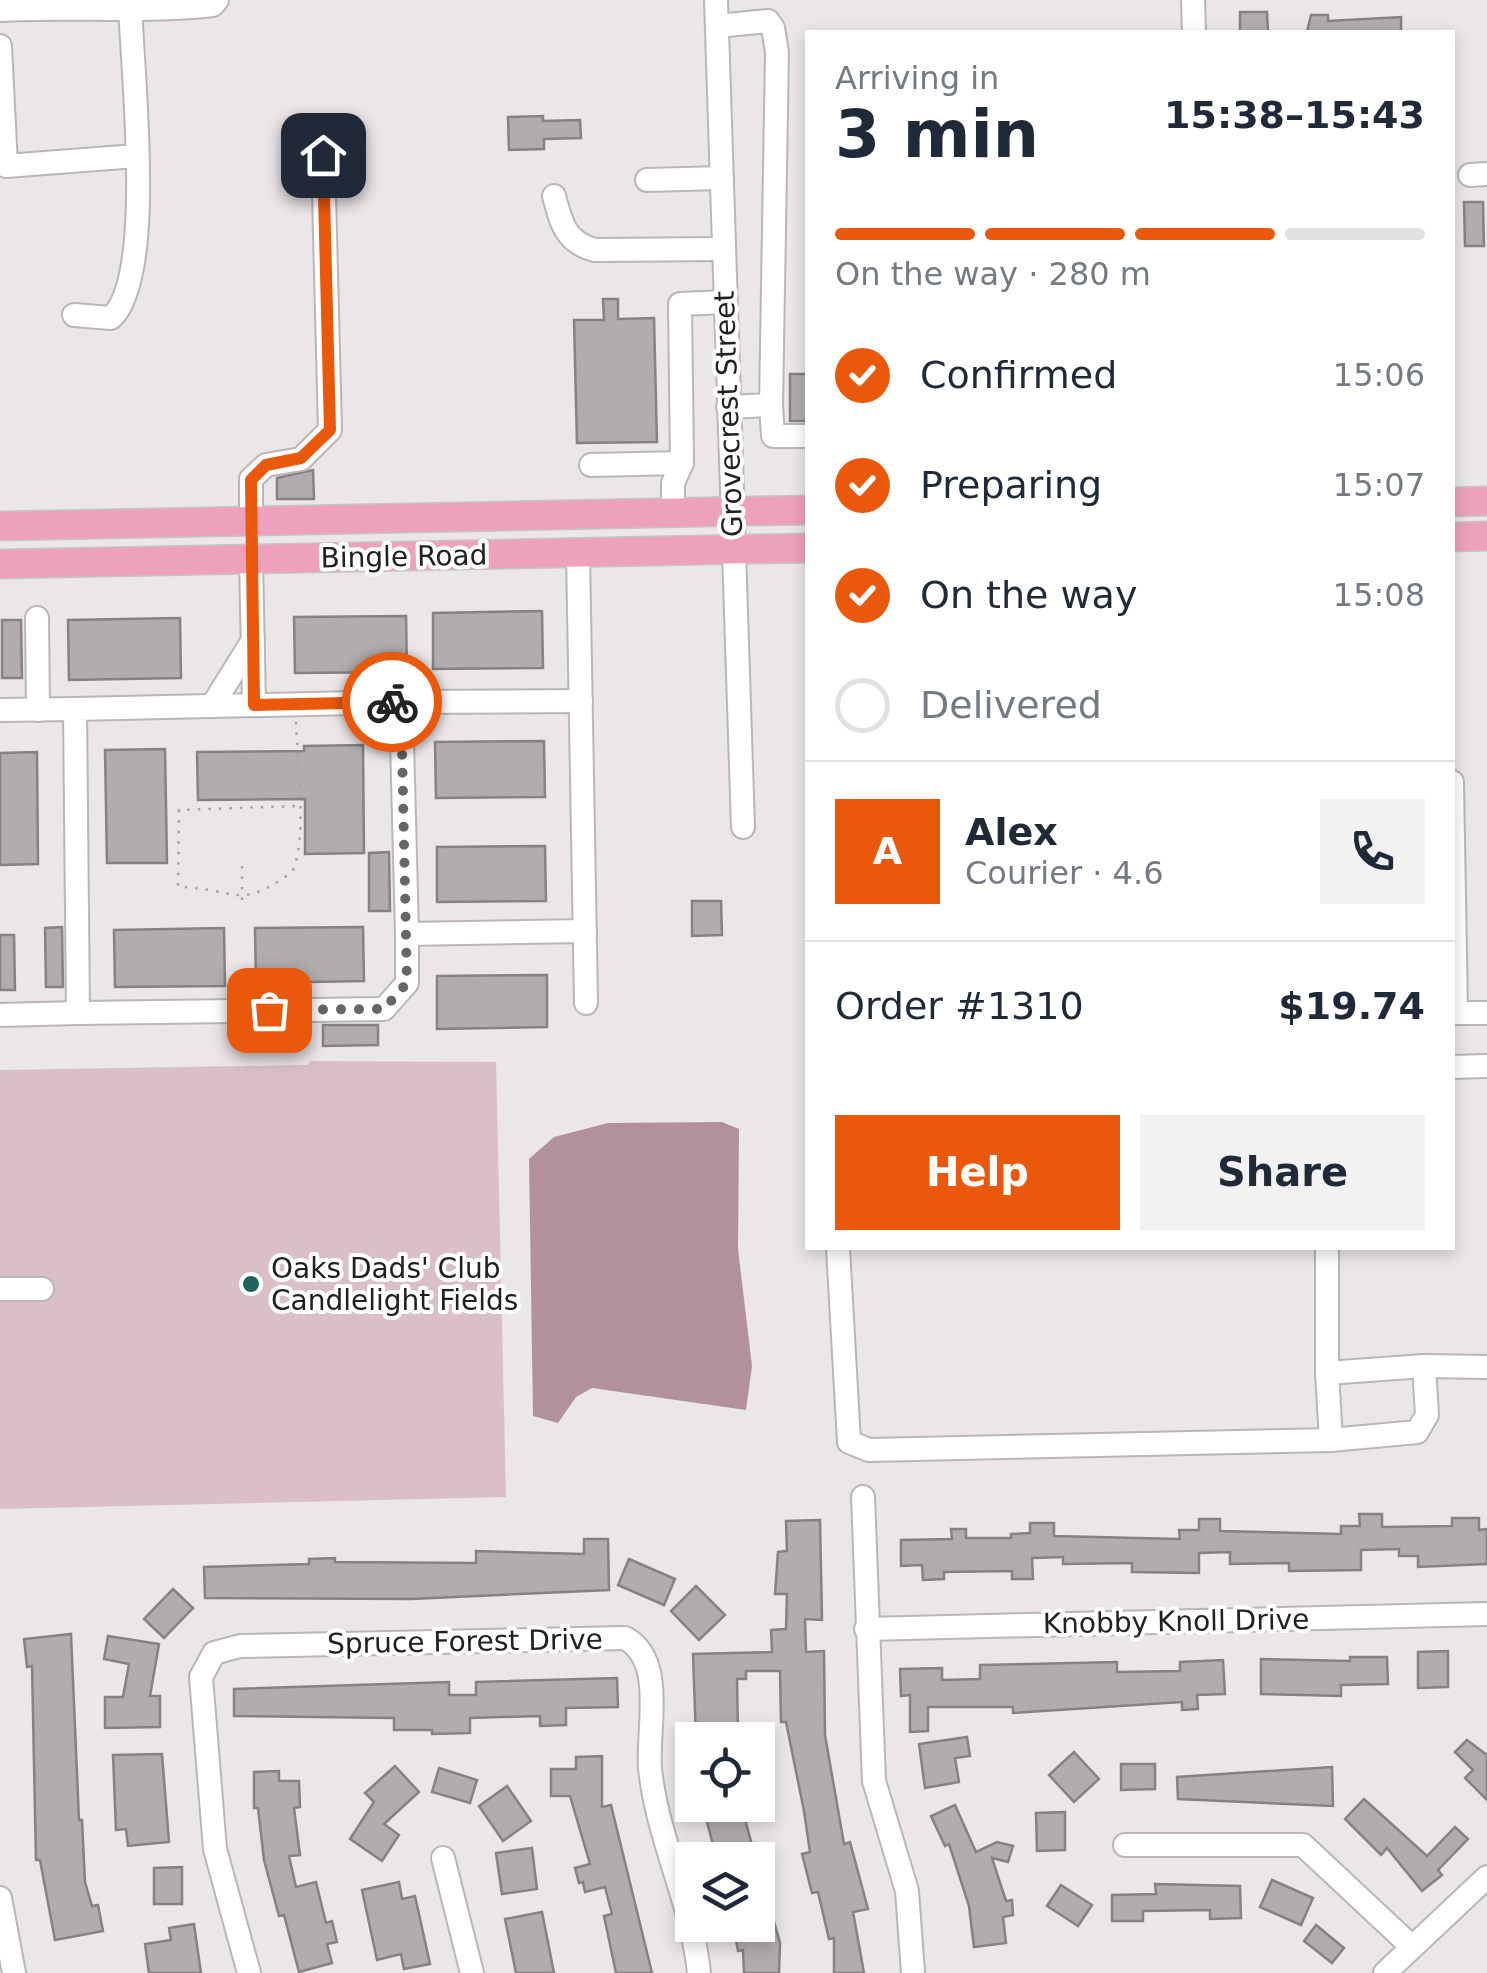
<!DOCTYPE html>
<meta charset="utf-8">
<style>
body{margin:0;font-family:"DejaVu Sans",sans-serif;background:#f2f2f3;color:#1f2937;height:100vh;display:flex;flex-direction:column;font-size:38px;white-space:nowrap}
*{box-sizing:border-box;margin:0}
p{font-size:32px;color:#747a83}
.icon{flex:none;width:55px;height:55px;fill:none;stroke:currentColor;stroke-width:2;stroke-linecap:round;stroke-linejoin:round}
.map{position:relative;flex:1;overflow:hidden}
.drawer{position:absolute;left:805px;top:30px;width:650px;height:1220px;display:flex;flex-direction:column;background:#fff;border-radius:0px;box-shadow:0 5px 15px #0003}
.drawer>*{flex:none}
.fabs{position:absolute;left:675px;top:1722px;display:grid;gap:20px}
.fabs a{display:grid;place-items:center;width:100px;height:100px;border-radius:0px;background:#fff;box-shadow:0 5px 15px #0003;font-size:50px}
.pin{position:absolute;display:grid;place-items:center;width:85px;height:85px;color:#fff;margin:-42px;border-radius:20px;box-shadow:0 5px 15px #0006}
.courier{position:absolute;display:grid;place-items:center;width:100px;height:100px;margin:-50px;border:8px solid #ea580c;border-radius:50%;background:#fff;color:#222;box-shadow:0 2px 12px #0007}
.summary em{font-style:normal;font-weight:700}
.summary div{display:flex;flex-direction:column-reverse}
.summary{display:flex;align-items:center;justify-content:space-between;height:170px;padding:0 30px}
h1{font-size:65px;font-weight:700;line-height:75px}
.bar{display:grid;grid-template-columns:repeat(4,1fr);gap:15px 10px;align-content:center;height:120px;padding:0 30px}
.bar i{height:12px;border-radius:8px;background:#e0e1e3}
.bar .selected{background:#ea580c}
.bar p{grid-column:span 4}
.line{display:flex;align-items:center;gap:25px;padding:0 30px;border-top:2px solid #e0e1e3}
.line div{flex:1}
.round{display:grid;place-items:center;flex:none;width:105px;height:105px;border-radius:0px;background:#f2f2f3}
ol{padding:0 30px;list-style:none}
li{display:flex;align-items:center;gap:30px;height:110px}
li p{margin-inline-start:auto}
li .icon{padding:10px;border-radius:50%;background:#ea580c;color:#fff;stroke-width:4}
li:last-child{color:#747a83}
li i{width:55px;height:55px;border:5px solid #e0e1e3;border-radius:50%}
.action{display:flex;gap:20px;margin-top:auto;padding:20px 30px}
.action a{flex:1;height:115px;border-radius:0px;background:#ea580c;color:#fff;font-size:40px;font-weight:700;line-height:115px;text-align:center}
.action a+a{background:#f2f2f3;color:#1f2937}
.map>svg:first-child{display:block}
.green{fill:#dbbfc6}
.water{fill:#b3919a}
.building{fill:#b1adae;stroke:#868283;stroke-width:2.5}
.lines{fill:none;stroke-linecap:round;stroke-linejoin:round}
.minor-casing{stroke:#bab6b7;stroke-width:26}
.major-casing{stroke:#c5c5c5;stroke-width:31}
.path{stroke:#a6a3a3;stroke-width:2.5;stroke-dasharray:2.5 8;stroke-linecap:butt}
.minor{stroke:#fff;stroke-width:22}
.major{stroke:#eda1bc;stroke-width:28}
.done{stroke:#686566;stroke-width:10;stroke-dasharray:0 18}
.route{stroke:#ea580c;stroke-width:12}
.poi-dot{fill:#1d655a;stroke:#fff;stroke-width:4}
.labels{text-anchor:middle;stroke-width:8;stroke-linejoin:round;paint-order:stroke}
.street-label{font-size:28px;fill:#212020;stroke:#fff}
.poi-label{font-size:28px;fill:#212020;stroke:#fff;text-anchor:start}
</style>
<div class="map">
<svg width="1487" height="1973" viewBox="0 0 1487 1973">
<rect width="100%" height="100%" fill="#ebe6e7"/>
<path class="green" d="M310,1061L496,1062L506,1497L0,1509V1070L308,1065Z"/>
<path class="water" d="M722,1122L739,1129L738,1249L752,1366L746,1410L592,1388L576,1397L558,1423L533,1416L529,1159L554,1137L608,1123Z"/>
<g class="building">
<path d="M1240,12H1267L1268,32H1240Z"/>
<path d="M1311,15H1328V21L1401,17V32H1307Z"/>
<path d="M543,116V121L580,120L581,138L544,139V149L509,150L508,117Z"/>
<path d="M1464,202H1483L1484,246H1465Z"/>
<path d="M603,299H618V319L654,318L657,442L577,443L574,320H604Z"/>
<rect x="790" y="374" width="18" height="47"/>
<path d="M313,470L314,499H277V478Z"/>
<path d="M542,611L543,668L433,669V613Z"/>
<path d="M406,616L407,672L295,673L294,617Z"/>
<path d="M180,618L181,678L69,680L68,620Z"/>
<path d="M2,620H21L22,678H2Z"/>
<path d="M544,741L545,797L436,798L435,742Z"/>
<path d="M363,745L364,853L305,854V799L198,800L197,752L304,751V746Z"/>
<path d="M165,749L167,863H107L105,750Z"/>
<path d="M37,752L38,864L0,865V753Z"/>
<path d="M545,846L546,901L437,902V847Z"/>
<path d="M389,852L390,911H369V853Z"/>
<path d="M692,901H721L722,935L692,936Z"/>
<path d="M62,927L63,987H46L45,928Z"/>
<path d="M363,927L364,981L256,983L255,928Z"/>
<path d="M224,928L225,986L115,987L114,930Z"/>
<path d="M0,935H14L15,990H0Z"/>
<path d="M547,975V1027L437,1029V976Z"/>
<path d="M323,1025H378V1045L323,1046Z"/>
<path d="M1359,1514H1382V1527L1452,1526V1518H1479V1530L1487,1529V1564L1418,1567V1556H1399V1549L1361,1550V1570L1289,1571V1563L1230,1564V1552L1199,1553V1573L1132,1572V1563L1063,1564V1557L1032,1558L1033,1579H1012V1571L944,1572V1579L923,1580L922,1565L901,1566V1540L952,1539L951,1529H966V1538H1011V1534L1030,1533V1523H1054V1536L1180,1539L1179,1530H1199V1519H1220V1531L1341,1534V1526H1360Z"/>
<path d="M820,1520L822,1620L805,1619L806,1652L824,1651L825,1735L844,1844L850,1842L868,1909L853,1912L864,1973H834V1938L829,1939L818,1892L812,1893L802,1854L810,1852L804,1811L786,1722H781L780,1671H746V1679H737L738,1732H726L727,1740H696L693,1654L772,1652L771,1630L786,1629L787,1594H775L778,1552L787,1551L786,1521Z"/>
<path d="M584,1539H608L609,1590L411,1599L205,1598L204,1567L309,1564V1559L335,1558V1562L476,1563V1551L584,1554Z"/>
<path d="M629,1559L675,1579L664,1605L618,1585Z"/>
<path d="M696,1586L725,1615L699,1640L671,1611Z"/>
<path d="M173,1589L193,1608L164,1638L144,1619Z"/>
<path d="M71,1634L79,1820H82L85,1882L92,1906L98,1905L103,1931L55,1940L40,1860H36L32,1666L27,1667L24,1639Z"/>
<path d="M108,1636L159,1644L150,1696H160V1727L105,1728V1697H123L129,1664L104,1659Z"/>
<path d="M1448,1651V1687L1418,1688V1652Z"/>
<path d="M1350,1657H1387L1388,1684L1341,1685V1696L1261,1694V1659L1350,1661Z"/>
<path d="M1223,1660L1225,1694L1197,1695L1198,1709L1182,1710V1702L1013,1713V1707H928V1731L910,1732V1695L901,1696L900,1669L942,1668V1680L980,1679V1665L1117,1662V1672L1180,1671V1662Z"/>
<path d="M617,1678L618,1707L566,1708V1725L540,1726V1716L470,1718V1733L432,1734V1730H394V1718L234,1716V1689L449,1682V1695H476V1682Z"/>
<path d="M967,1737L970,1756L955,1758L959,1782L925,1788L919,1744Z"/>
<path d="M1467,1740L1487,1755V1800L1465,1778L1473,1770L1455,1752Z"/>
<path d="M1074,1752L1099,1779L1074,1802L1049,1775Z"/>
<path d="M162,1754L169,1842L128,1846L126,1829L116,1830L113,1755Z"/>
<path d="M602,1756V1807L611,1805L652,1973H616L604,1916L612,1914L605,1887L585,1892L583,1882L579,1883L575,1868L590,1864L570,1796H551V1769H576V1757Z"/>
<path d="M1121,1764H1155V1789L1121,1790Z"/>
<path d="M395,1766L419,1792L384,1824L399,1835L382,1861L350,1839L374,1802L365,1793Z"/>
<path d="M1332,1767L1333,1806L1178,1799L1177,1777Z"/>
<path d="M439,1768L477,1780L470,1803L432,1792Z"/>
<path d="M279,1771V1781H299L300,1807L294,1808L300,1855L289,1856L296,1887L316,1882L326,1923L332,1921L337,1942L327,1944L332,1963L299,1972L284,1915L279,1916L264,1860L258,1808H254V1772Z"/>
<path d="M507,1786L531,1821L503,1841L479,1806Z"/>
<path d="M1364,1799L1427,1856L1455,1827L1468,1839L1438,1870L1442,1875L1422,1891L1387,1848L1381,1855L1345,1819Z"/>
<path d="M748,1805H766V1819H745L756,1860H717L706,1818Z"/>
<path d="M955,1805L976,1852L997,1842L1013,1846L1008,1862L992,1858L1006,1901L1012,1900L1013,1915L1003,1917L1006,1943L974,1947L969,1906L949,1844L945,1846L931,1816Z"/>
<path d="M1065,1812V1850L1037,1851L1036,1813Z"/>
<path d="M532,1848L537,1889L502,1894L496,1853Z"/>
<path d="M182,1867V1904H154V1868Z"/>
<path d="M762,1880L780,1943L779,1973H744L743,1950L738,1951L733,1925H758V1881Z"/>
<path d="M1272,1880L1313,1898L1301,1925L1260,1907Z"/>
<path d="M399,1882L402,1899L415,1896L430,1964L404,1969L401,1954L377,1960L362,1890Z"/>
<path d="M1155,1884L1240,1886L1241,1918L1210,1919V1910L1143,1911V1921H1112V1895L1156,1894Z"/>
<path d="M1061,1885L1092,1905L1078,1926L1047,1906Z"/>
<path d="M542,1912L554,1973H516L505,1919Z"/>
<path d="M194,1924L201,1973H149L145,1944L171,1940L169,1928Z"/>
<path d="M1316,1925L1344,1948L1332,1963L1304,1941Z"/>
</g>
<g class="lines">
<g class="minor-casing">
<g id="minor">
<path d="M716,0L743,827"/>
<path d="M1193,0L1194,32"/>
<path d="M0,10C71,6 143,13 213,5L217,0"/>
<path d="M717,26L768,21L773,28L777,52L771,405L728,407"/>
<path d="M0,46L6,166L136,156"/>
<path d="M1470,175L1487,174"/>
<path d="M647,180L722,178"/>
<path d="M554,196C561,223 566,243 595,250L724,249"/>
<path d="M74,315L111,318C157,276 131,65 130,0"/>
<path d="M771,405L773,436H808"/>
<path d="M591,465L682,463"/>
<path d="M673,512V483L682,463L680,304L725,302"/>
<path d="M251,520V479L266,465L301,459L330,430L323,155"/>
<path d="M578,553L586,1003"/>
<path d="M251,558L254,705"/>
<path d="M37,618L38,710"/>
<path d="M581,701L401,702L407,934L585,931"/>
<path d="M401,702L75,709L78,1013L384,1009L407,983V934"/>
<path d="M212,706L253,640"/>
<path d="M0,710L75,709"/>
<path d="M1452,782L1456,1013"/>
<path d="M1452,1013H1487"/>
<path d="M0,1015L78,1013"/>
<path d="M1452,1067L1487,1066"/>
<path d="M838,1248L849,1442L869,1450L1331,1440L1417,1432L1427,1415L1424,1366L1487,1367"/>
<path d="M1327,1248V1373L1424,1366"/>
<path d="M0,1289H42"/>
<path d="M1327,1373L1331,1440"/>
<path d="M863,1497L874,1781L907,1891L913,1973"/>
<path d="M866,1629L1487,1614"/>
<path d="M1125,1845H1303L1411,1946"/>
<path d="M443,1858L472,1973"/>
<path d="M0,1898L14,1973"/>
<path d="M249,1973L215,1849L201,1677L214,1653L240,1646L625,1638C666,1660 647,1728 650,1768C657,1838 692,1903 699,1973"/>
<path d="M1385,1973L1487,1877"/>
</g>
</g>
<g class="major-casing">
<g id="major">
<path d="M1452,502L1487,501"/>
<path d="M0,526L808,510"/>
<path d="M1452,537L1487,536"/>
<path d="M0,564L808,548"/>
</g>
</g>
<g class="path">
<path d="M296,722C297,759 308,841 292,872C237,912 237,888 178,887L179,810L298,806"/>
<path d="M242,866V907"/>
</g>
<use href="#minor" class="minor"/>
<use href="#major" class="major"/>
</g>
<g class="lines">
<path class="done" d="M269,1010L384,1009L407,983L401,702H392"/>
<path class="route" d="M323,155L330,430L301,458L266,465L251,480L254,705L392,702"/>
</g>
<circle class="poi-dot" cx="251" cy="1284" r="10"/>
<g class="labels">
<g class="street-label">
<text transform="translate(728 414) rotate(-92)" y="10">Grovecrest Street</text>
<text transform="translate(404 556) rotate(-1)" y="10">Bingle Road</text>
<text transform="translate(1176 1621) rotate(-1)" y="10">Knobby Knoll Drive</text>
<text transform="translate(465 1641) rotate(-1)" y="10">Spruce Forest Drive</text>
</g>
<g class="poi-label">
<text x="271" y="1278">Oaks Dads' Club<tspan x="271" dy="32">Candlelight Fields</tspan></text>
</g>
</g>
</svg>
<div class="fabs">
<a><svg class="icon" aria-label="locate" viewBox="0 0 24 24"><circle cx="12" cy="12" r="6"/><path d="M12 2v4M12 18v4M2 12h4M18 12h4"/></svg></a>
<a><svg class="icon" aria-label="layers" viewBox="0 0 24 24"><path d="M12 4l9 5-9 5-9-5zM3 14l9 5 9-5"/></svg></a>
</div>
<div class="pin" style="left:269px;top:1010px;background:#ea580c"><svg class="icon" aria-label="bag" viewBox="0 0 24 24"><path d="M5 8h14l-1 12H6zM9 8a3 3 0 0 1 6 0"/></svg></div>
<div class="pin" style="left:323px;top:155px;background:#1f2937"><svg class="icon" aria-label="home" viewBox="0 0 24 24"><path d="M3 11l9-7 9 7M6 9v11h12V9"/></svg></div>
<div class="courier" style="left:392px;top:702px"><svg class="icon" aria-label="bike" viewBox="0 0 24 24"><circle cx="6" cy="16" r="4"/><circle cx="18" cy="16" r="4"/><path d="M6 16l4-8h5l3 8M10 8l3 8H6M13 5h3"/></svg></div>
<section class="drawer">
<div class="summary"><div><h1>3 min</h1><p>Arriving in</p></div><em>15:38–15:43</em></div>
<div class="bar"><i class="selected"></i><i class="selected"></i><i class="selected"></i><i></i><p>On the way · 280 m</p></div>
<ol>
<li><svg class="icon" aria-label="check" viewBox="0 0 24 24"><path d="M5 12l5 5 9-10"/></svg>Confirmed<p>15:06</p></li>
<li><svg class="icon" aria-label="check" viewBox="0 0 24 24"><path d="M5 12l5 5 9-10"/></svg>Preparing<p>15:07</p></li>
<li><svg class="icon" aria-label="check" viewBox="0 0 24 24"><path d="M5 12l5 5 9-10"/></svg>On the way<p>15:08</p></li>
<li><i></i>Delivered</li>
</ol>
<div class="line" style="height:180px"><b class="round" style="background:#ea580c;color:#fff">A</b><div><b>Alex</b><p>Courier · 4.6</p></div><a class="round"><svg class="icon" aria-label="phone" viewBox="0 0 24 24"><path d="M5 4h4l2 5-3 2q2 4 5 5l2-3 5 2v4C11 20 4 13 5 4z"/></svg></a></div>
<div class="line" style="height:130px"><div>Order #1310</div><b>$19.74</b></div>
<div class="action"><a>Help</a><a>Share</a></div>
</section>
</div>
